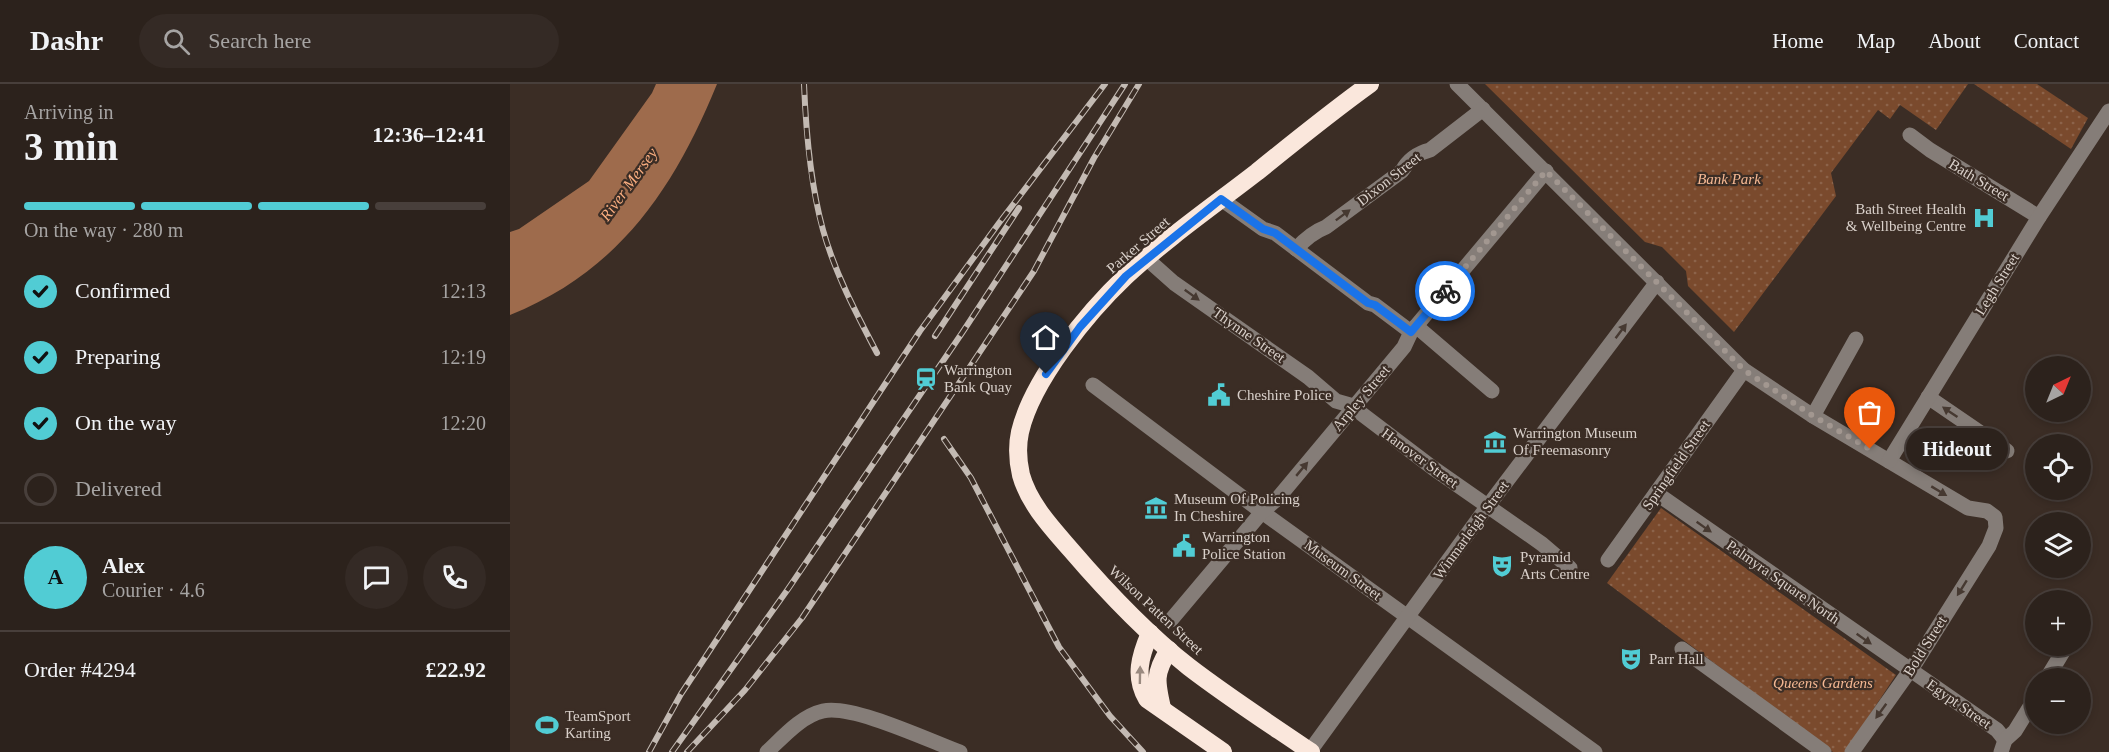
<!DOCTYPE html>
<meta charset="utf-8">
<style>
body{margin:0;font-family:Georgia,serif;background:#342a25;color:#f1f3f6;height:100vh;display:flex;flex-direction:column;font-size:22px;white-space:nowrap}
*{box-sizing:border-box;margin:0}
p{font-size:20px;color:#a6a4a3}
.icon{flex:none;width:33px;height:33px;fill:none;stroke:currentColor;stroke-width:2;stroke-linecap:round;stroke-linejoin:round}
.map{position:relative;flex:1;overflow:hidden}
.panel{display:flex;flex-direction:column;background:#2c221c;width:510px}
.panel>*{flex:none}
.needle{width:39px;rotate:43deg}
.buttons{position:absolute;left:1515px;top:272px;display:grid;gap:12px}
.buttons a{display:grid;place-items:center;width:66px;height:66px;border-radius:50%;background:#2c221c;box-shadow:0 3px 9px #0003,0 0 0 2px #483f3b;font-size:30px}
.pin{position:absolute;display:grid;place-items:center;width:51px;height:51px;color:#fff;margin:-62px -26px;border-radius:50% 50% 50% 0;rotate:-45deg;box-shadow:0 0 6px #0007}
.pin .icon{rotate:45deg}
.courier{position:absolute;display:grid;place-items:center;width:60px;height:60px;margin:-30px;border:4px solid #1a73e8;border-radius:50%;background:#fff;color:#222;box-shadow:0 2px 8px #0007}
.bubble{position:absolute;height:42px;border-radius:21px;background:#2c221c;box-shadow:0 3px 9px #0003,0 0 0 2px #483f3b;font-size:20px;font-weight:600;line-height:42px;text-align:center}
.overview em{font-style:normal;font-weight:600}
.overview div{display:flex;flex-direction:column-reverse}
.overview{display:flex;align-items:center;justify-content:space-between;height:102px;padding:0 24px}
h1{font-size:39px;font-weight:600;line-height:45px}
.bar{display:grid;grid-template-columns:repeat(4,1fr);gap:9px 6px;align-content:center;height:72px;padding:0 24px}
.bar i{height:8px;border-radius:4px;background:#483f3b}
.bar .on{background:#51ccd4}
.bar p{grid-column:span 4}
.line{display:flex;align-items:center;gap:15px;padding:0 24px;border-top:2px solid #483f3b}
.line div{flex:1}
.round{display:grid;place-items:center;flex:none;width:63px;height:63px;border-radius:32px;background:#342a25}
ol{padding:0 24px;list-style:none}
li{display:flex;align-items:center;gap:18px;height:66px}
li p{margin-inline-start:auto}
li .icon{padding:6px;border-radius:50%;background:#51ccd4;color:#111;stroke-width:4}
li:last-child{color:#a6a4a3}
li i{width:33px;height:33px;border:3px solid #483f3b;border-radius:50%}
header{display:flex;align-items:center;gap:36px;box-sizing:border-box;height:84px;padding:0 30px;background:#2c221c;border-bottom:2px solid #483f3b}
header strong{font-size:28px}
nav{display:flex;gap:33px;margin-inline-start:auto;font-size:21px}
.search{width:420px;height:54px;background:#342a25;display:flex;align-items:center;gap:15px;box-sizing:border-box;padding:0 21px;border-radius:33px;color:#a6a4a3;font-size:22px}
main{display:flex;flex:1;min-height:0}
.map>svg:first-child{display:block}
.park{fill:url(#park-dots)}
.water{fill:#9e6b4c}
.lines{fill:none;stroke-linecap:round;stroke-linejoin:round}
.minor{stroke:#857d78;stroke-width:15}
.highway{stroke:#fae7dc;stroke-width:18}
.rail-casing{stroke:#c3bab3;stroke-width:6}
.rail{stroke:#3b2d25;stroke-width:4;stroke-dasharray:11;stroke-linecap:butt}
.oneway{fill:#463931}
.oneway2{fill:#9a8a80}
.done{stroke:#a29790;stroke-width:6;stroke-dasharray:0 10.8}
.route{stroke:#1a73e8;stroke-width:8}
.labels{text-anchor:middle;stroke-width:4.5;stroke-linejoin:round;paint-order:stroke}
.street-label{font-size:15px;fill:#d9d0ca;stroke:#3b2d25}
.park-label{font-size:15px;font-style:italic;fill:#f5b893;stroke:#3b2d25}
.poi-label{font-size:15px;fill:#d9d0ca;stroke:#3b2d25;text-anchor:start}
.water-label{font-size:16px;font-style:italic;fill:#fcaf81;stroke:#3b2d25}
</style>
<header>
<strong>Dashr</strong>
<div class="search"><svg class="icon" aria-label="search" viewBox="0 0 24 24"><circle cx="10" cy="10" r="6"/><path d="M15 15l6 6"/></svg>Search here</div>
<nav><a>Home</a><a>Map</a><a>About</a><a>Contact</a></nav>
</header>
<main>
<section class="panel">
<div class="overview"><div><h1>3 min</h1><p>Arriving in</p></div><em>12:36–12:41</em></div>
<div class="bar"><i class="on"></i><i class="on"></i><i class="on"></i><i></i><p>On the way · 280 m</p></div>
<ol>
<li><svg class="icon" aria-label="check" viewBox="0 0 24 24"><path d="M5 12l5 5 9-10"/></svg>Confirmed<p>12:13</p></li>
<li><svg class="icon" aria-label="check" viewBox="0 0 24 24"><path d="M5 12l5 5 9-10"/></svg>Preparing<p>12:19</p></li>
<li><svg class="icon" aria-label="check" viewBox="0 0 24 24"><path d="M5 12l5 5 9-10"/></svg>On the way<p>12:20</p></li>
<li><i></i>Delivered</li>
</ol>
<div class="line" style="height:108px"><b class="round" style="background:#51ccd4;color:#111">A</b><div><b>Alex</b><p>Courier · 4.6</p></div><a class="round"><svg class="icon" aria-label="chat" viewBox="0 0 24 24"><path d="M4 5h16v11H9l-5 4z"/></svg></a><a class="round"><svg class="icon" aria-label="phone" viewBox="0 0 24 24"><path d="M5 4h4l2 5-3 2q2 4 5 5l2-3 5 2v4C11 20 4 13 5 4z"/></svg></a></div>
<div class="line" style="height:78px"><div>Order #4294</div><b>£22.92</b></div>
</section>
<div class="map">
<svg width="1599" height="668" viewBox="0 0 1599 668">
<defs>
<pattern id="park-dots" width="8" height="8" patternUnits="userSpaceOnUse" patternTransform="scale(1.5)"><rect width="8" height="8" fill="#7a4a2d"/><path d="M2 2h.1M6 6h.1" fill="none" stroke="#8c634a" stroke-width="1.8" stroke-linecap="round"/></pattern>
</defs>
<rect width="100%" height="100%" fill="#3b2d25"/>
<g class="park">
<path d="M975,0H1458L1426,46L1390,21L1380,35L1368,26L1321,89L1326,112L1224,248L1178,202L1176,187L1152,163L1135,158Z"/>
<path d="M1464,0H1527L1578,34L1561,65Z"/>
<path d="M1151,424L1386,591L1335,668H1323L1097,499Z"/>
</g>
<path class="water" d="M146,0H207C164,105 109,187 0,231V148L9,145L79,97L142,9Z"/>
<g class="lines">
<g class="minor">
<path d="M947,0L1234,286L1303,332L1458,424L1477,427L1485,433L1486,444L1479,462L1406,578L1342,668"/>
<path d="M1400,51L1420,66L1529,133"/>
<path d="M711,115L753,145L765,149L858,219L865,221L901,248"/>
<path d="M786,165C795,155 803,148 816,143L892,87C898,76 908,69 920,66L973,25"/>
<path d="M637,175L664,199L798,293L826,317L840,321L923,384L1032,460L1060,484"/>
<path d="M906,242L982,307"/>
<path d="M583,301L752,428L1085,668"/>
<path d="M1418,313L1497,367"/>
<path d="M1303,332L1346,255"/>
<path d="M1379,377L1529,133L1599,27"/>
<path d="M1146,409L1487,646L1495,656"/>
<path d="M1098,476L1234,286"/>
<path d="M661,536L752,428L768,414L894,263L901,248L1036,87"/>
<path d="M1172,565L1314,668"/>
<path d="M1537,594L1557,561"/>
<path d="M800,667L972,430L1147,198"/>
<path d="M257,668C273,653 291,632 313,627C342,620 420,657 450,668"/>
<path d="M1491,668L1495,656L1505,647L1526,613"/>
</g>
<g class="highway">
<path d="M640,549C630,572 624,593 637,615L713,668"/>
<path d="M652,624C646,598 644,589 659,566"/>
<path d="M801,668C760,640 718,613 679,583C636,549 597,508 561,466C542,444 519,420 511,391C508,378 507,362 510,348C522,296 578,228 616,192C657,154 703,122 747,88C784,58 821,28 860,0"/>
</g>
<g class="rail-casing">
<g id="rail">
<path d="M294,0C296,49 300,99 313,146C325,189 346,229 367,269"/>
<path d="M425,252L509,124"/>
<path d="M434,355L461,394L549,563L600,632L633,668"/>
<path d="M139,668L171,610L410,247L489,139L595,0"/>
<path d="M162,668L278,505L452,249L615,0"/>
<path d="M177,668L235,606L292,534L524,187L584,74L629,0"/>
</g>
</g>
<use href="#rail" class="rail"/>
</g>
<defs><path id="oneway-solid" d="M-6-.8H1V-3.2L6.5 0L1 3.2V.8H-6Z" transform="scale(1.5)"/></defs>
<g class="oneway">
<use href="#oneway-solid" transform="translate(833 131) rotate(-37)"/>
<use href="#oneway-solid" transform="translate(682 211) rotate(36)"/>
<use href="#oneway-solid" transform="translate(1111 247) rotate(-53)"/>
<use href="#oneway-solid" transform="translate(1440 328) rotate(-146)"/>
<use href="#oneway-solid" transform="translate(792 385) rotate(-50)"/>
<use href="#oneway-solid" transform="translate(1429 407) rotate(31)"/>
<use href="#oneway-solid" transform="translate(1194 443) rotate(35)"/>
<use href="#oneway-solid" transform="translate(1452 504) rotate(122)"/>
<use href="#oneway-solid" transform="translate(1354 555) rotate(35)"/>
<use href="#oneway-solid" transform="translate(1371 627) rotate(126)"/>
</g>
<use class="oneway2" href="#oneway-solid" transform="translate(630 591) rotate(-89)"/>
<g class="lines">
<path class="done" d="M935,207L1036,87L1234,286L1303,332L1360,365"/>
<path class="route" d="M536,290L570,243L616,192L711,115L753,145L765,149L858,219L865,221L901,248L935,207"/>
</g>
<defs>
<g id="hospital-bare" transform="scale(1.8)"><path d="M-5-5h3v3.5h4V-5h3V5h-3V1.5h-4V5h-3Z" fill="#51ccd4" stroke="#3b2d25" stroke-width="2.5" paint-order="stroke"/></g>
<g id="station-bare" transform="scale(1.8)"><path d="M-3-6H3Q5-6 5-4V2Q5 4 3 4L4.5 6H3L1.5 4h-3L-3 6H-4.5L-3 4Q-5 4-5 2V-4Q-5-6-3-6ZM-3.5-4v3h7v-3ZM-3.5 1v1.5H-2V1ZM2 1v1.5H3.5V1Z" fill="#51ccd4" stroke="#3b2d25" stroke-width="2.5" paint-order="stroke"/></g>
<g id="civic-bare" transform="scale(1.8)"><path d="M-.6-6.5H3V-4.5H.6V-3L4-1V1h2V6H-6V1h2V-1L-.6-3ZM-1.2 2.5V6h2.4V2.5Z" fill="#51ccd4" stroke="#3b2d25" stroke-width="2.5" paint-order="stroke"/></g>
<g id="museum-bare" transform="scale(1.8)"><path d="M0-6L6-3V-2H-6V-3ZM-5-1h2V3h-2ZM-1-1h2V3h-2ZM3-1h2V3H3ZM-6 4H6V6H-6Z" fill="#51ccd4" stroke="#3b2d25" stroke-width="2.5" paint-order="stroke"/></g>
<g id="theatre-bare" transform="scale(1.8)"><path d="M-5-5.5Q0-4 5-5.5V0Q5 5 0 6Q-5 5-5 0ZM-3.3-2.5H-1v1.5H-3.3ZM1-2.5H3.3v1.5H1ZM-2.8 1Q0 5.5 2.8 1Z" fill="#51ccd4" stroke="#3b2d25" stroke-width="2.5" paint-order="stroke"/></g>
<g id="stadium-bare" transform="scale(1.8)"><path d="M0-5a6.5 5 0 1 0 0 10a6.5 5 0 1 0 0-10ZM-3.5-1.8h7v3.6h-7Z" fill="#51ccd4" stroke="#3b2d25" stroke-width="2.5" paint-order="stroke"/></g>
</defs>
<g fill-rule="evenodd">
<use href="#hospital-bare" x="1474" y="134"/>
<use href="#station-bare" x="416" y="295"/>
<use href="#civic-bare" x="709" y="311"/>
<use href="#museum-bare" x="985" y="358"/>
<use href="#museum-bare" x="646" y="424"/>
<use href="#civic-bare" x="674" y="462"/>
<use href="#theatre-bare" x="992" y="482"/>
<use href="#theatre-bare" x="1121" y="575"/>
<use href="#stadium-bare" x="37" y="641"/>
</g>
<g class="labels">
<g class="street-label">
<text transform="translate(879 95) rotate(-38)" y="5">Dixon Street</text>
<text transform="translate(1469 96) rotate(31)" y="5">Bath Street</text>
<text transform="translate(628 161) rotate(-41)" y="5">Parker Street</text>
<text transform="translate(1487 200) rotate(-58)" y="5">Legh Street</text>
<text transform="translate(739 251) rotate(35)" y="5">Thynne Street</text>
<text transform="translate(851 314) rotate(-50)" y="5">Arpley Street</text>
<text transform="translate(910 374) rotate(36)" y="5">Hanover Street</text>
<text transform="translate(1166 381) rotate(-55)" y="5">Springfield Street</text>
<text transform="translate(961 446) rotate(-54)" y="5">Winmarleigh Street</text>
<text transform="translate(833 486) rotate(36)" y="5">Museum Street</text>
<text transform="translate(1273 498) rotate(35)" y="5">Palmyra Square North</text>
<text transform="translate(646 526) rotate(43)" y="5">Wilson Patten Street</text>
<text transform="translate(1415 562) rotate(-58)" y="5">Bold Street</text>
<text transform="translate(1449 620) rotate(35)" y="5">Egypt Street</text>
</g>
<g class="park-label">
<text x="1219" y="100">Bank Park</text>
<text x="1313" y="604">Queens Gardens</text>
</g>
<g class="poi-label">
<text x="1456" y="130" text-anchor="end">Bath Street Health<tspan x="1456" dy="17">&amp; Wellbeing Centre</tspan></text>
<text x="434" y="291">Warrington<tspan x="434" dy="17">Bank Quay</tspan></text>
<text x="727" y="316">Cheshire Police</text>
<text x="1003" y="354">Warrington Museum<tspan x="1003" dy="17">Of Freemasonry</tspan></text>
<text x="664" y="420">Museum Of Policing<tspan x="664" dy="17">In Cheshire</tspan></text>
<text x="692" y="458">Warrington<tspan x="692" dy="17">Police Station</tspan></text>
<text x="1010" y="478">Pyramid<tspan x="1010" dy="17">Arts Centre</tspan></text>
<text x="1139" y="580">Parr Hall</text>
<text x="55" y="637">TeamSport<tspan x="55" dy="17">Karting</tspan></text>
</g>
<g class="water-label">
<text transform="translate(118 100) rotate(-54)" y="6">River Mersey</text>
</g>
</g>
</svg>
<div class="buttons">
<a><svg class="needle" viewBox="-14 -14 28 28"><path d="M0-13l5 13h-10z" fill="#e53935"/><path d="M0 13l5-13h-10z" fill="#a6a4a3"/></svg></a>
<a><svg class="icon" aria-label="locate" viewBox="0 0 24 24"><circle cx="12" cy="12" r="6"/><path d="M12 2v4M12 18v4M2 12h4M18 12h4"/></svg></a>
<a><svg class="icon" aria-label="layers" viewBox="0 0 24 24"><path d="M12 4l9 5-9 5-9-5zM3 14l9 5 9-5"/></svg></a>
<a>+</a>
<a>−</a>
</div>
<div class="pin" style="left:1360px;top:365px;background:#ea580c"><svg class="icon" aria-label="bag" viewBox="0 0 24 24"><path d="M5 8h14l-1 12H6zM9 8a3 3 0 0 1 6 0"/></svg></div>
<div class="pin" style="left:536px;top:290px;background:#1f2937"><svg class="icon" aria-label="home" viewBox="0 0 24 24"><path d="M3 11l9-7 9 7M6 9v11h12V9"/></svg></div>
<div class="courier" style="left:935px;top:207px"><svg class="icon" aria-label="bike" viewBox="0 0 24 24"><circle cx="6" cy="16" r="4"/><circle cx="18" cy="16" r="4"/><path d="M6 16l4-8h5l3 8M10 8l3 8H6M13 5h3"/></svg></div>
<div class="bubble" style="left:1396px;top:344px;width:102px">Hideout</div>
</div>
</main>
